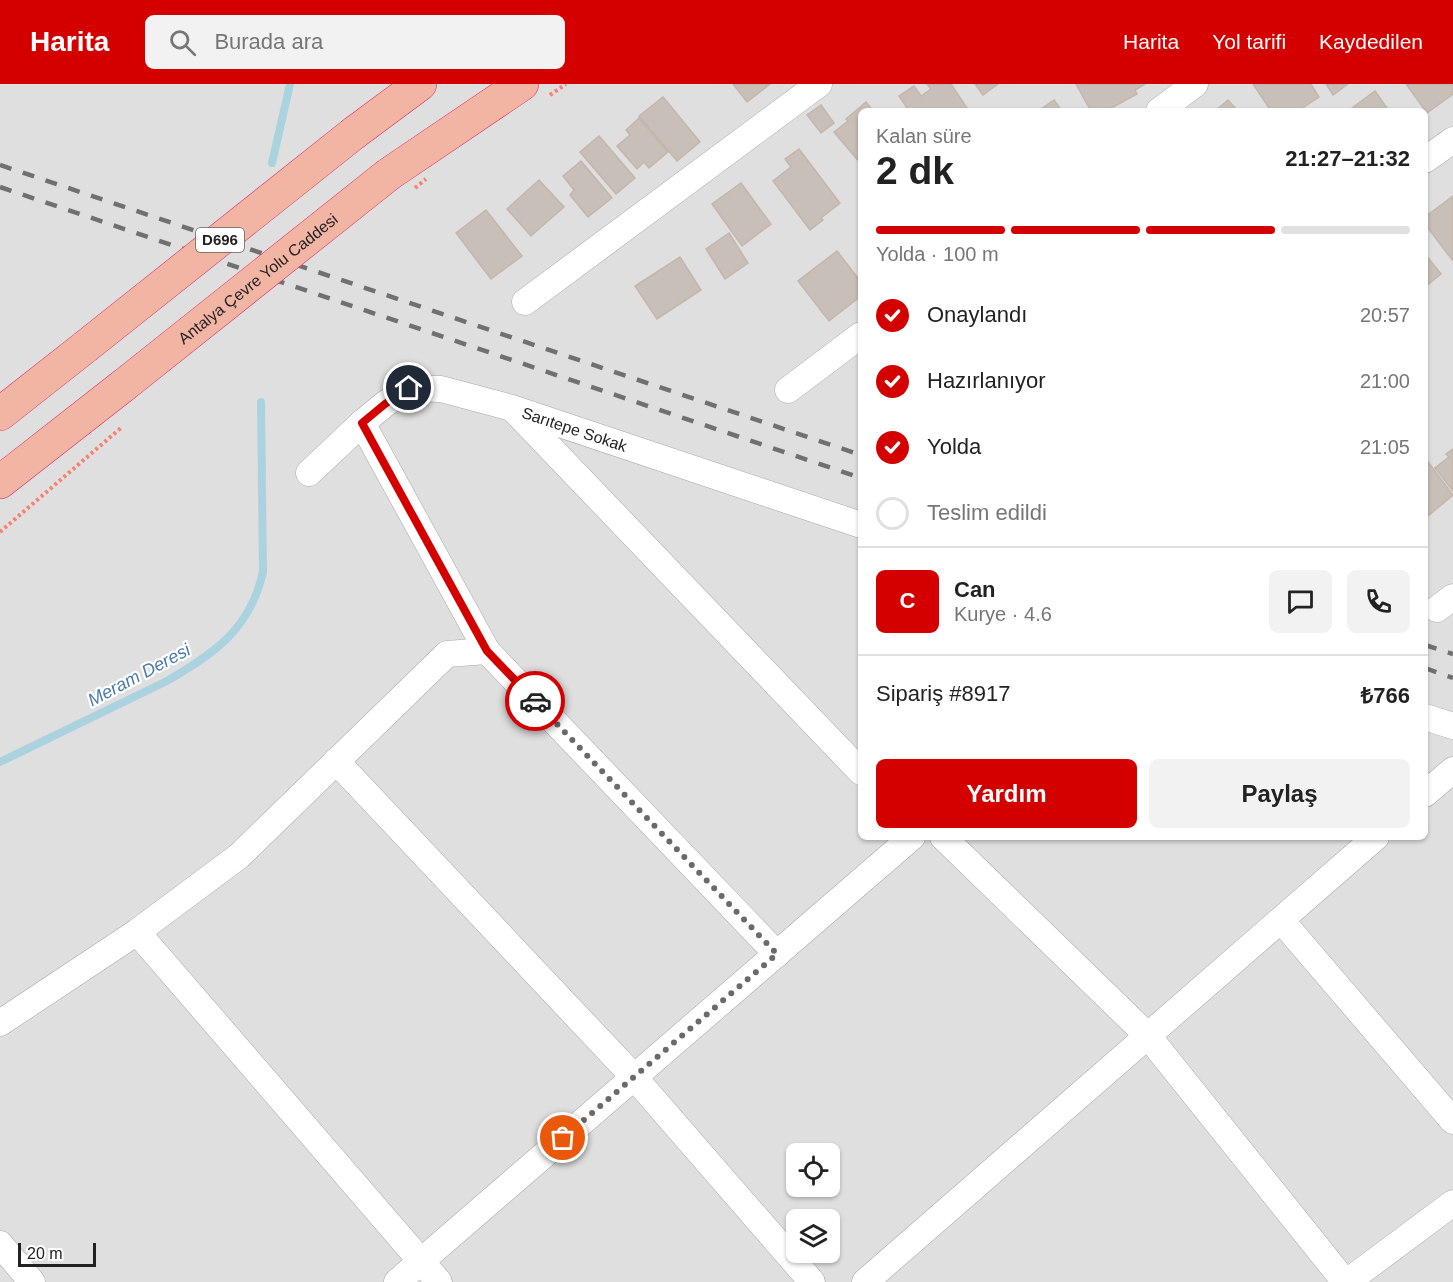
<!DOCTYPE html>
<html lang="tr">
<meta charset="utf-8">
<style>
body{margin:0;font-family:Arial,sans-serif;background:#f2f2f2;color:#222;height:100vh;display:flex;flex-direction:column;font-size:22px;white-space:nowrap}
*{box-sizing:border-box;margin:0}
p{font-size:20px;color:#767676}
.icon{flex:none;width:33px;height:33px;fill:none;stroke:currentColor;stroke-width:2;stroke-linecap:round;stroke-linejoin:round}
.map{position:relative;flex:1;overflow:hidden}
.details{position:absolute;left:858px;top:24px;width:570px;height:732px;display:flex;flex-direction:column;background:#fff;border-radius:9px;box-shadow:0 2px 4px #0004}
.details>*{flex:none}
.fabs{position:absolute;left:786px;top:1059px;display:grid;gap:12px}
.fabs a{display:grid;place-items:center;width:54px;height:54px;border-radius:9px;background:#fff;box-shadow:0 2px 4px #0004;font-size:30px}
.scale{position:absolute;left:18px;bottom:15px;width:78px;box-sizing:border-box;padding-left:6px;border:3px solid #222;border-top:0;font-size:16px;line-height:21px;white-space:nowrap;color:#222;-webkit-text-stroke:4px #fff;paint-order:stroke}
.pin{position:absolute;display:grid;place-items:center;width:51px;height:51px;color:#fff;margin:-26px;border:3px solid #fff;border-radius:50%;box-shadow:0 2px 6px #0007}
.courier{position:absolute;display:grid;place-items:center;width:60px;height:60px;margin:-30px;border:4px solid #d40000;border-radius:50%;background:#fff;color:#222;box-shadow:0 2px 8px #0007}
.head em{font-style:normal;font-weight:800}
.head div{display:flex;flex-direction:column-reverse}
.head{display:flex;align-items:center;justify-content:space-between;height:102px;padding:0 18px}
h1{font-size:39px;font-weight:800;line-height:45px}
.bar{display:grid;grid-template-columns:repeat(4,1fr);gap:9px 6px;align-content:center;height:72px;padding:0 18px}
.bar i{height:8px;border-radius:4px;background:#e0e0e0}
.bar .current{background:#d40000}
.bar p{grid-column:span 4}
.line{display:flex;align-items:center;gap:15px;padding:0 18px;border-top:2px solid #e0e0e0}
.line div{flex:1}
.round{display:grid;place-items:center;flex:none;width:63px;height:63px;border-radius:9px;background:#f2f2f2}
ol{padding:0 18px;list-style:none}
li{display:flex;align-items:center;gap:18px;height:66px}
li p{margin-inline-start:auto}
li .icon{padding:6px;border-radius:50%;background:#d40000;color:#fff;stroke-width:4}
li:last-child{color:#767676}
li i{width:33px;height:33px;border:3px solid #e0e0e0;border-radius:50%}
.action{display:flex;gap:12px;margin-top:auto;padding:12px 18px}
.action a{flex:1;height:69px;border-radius:9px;background:#d40000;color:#fff;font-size:24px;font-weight:800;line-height:69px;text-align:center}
.action a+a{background:#f2f2f2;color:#222}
header{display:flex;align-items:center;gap:36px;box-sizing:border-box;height:84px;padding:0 30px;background:#d40000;color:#fff}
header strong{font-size:28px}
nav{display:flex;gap:33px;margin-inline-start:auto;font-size:21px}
.search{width:420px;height:54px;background:#f2f2f2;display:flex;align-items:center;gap:15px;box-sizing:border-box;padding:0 21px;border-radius:9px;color:#767676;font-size:22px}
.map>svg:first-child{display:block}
.residential{fill:#e0dfdf;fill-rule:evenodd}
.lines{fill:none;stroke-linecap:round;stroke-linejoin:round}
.stream{stroke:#aad3df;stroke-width:8}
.building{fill:#c7bfb8;stroke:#c4b6ab;stroke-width:1.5}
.minor-casing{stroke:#a9a9a9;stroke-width:27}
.trunk-casing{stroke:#dc2a67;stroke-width:34}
.path{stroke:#fa8072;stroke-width:4;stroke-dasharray:3 3;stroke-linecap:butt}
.minor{stroke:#fff;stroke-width:26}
.trunk{stroke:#f2b4a3;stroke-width:33}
.rail{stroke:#707070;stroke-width:4.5;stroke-dasharray:12 12;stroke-linecap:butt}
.trunk-bridge-casing{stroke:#dc2a67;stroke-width:34;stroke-linecap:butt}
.path-bridge{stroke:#fa8072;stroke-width:4;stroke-dasharray:3 3;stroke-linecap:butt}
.trunk-bridge{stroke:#f2b4a3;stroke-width:33}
.done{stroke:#6b6a68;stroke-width:6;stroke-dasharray:0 10.8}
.route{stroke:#d40000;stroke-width:8}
.labels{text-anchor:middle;stroke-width:4.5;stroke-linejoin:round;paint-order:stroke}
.shield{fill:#fff;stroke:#646464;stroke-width:1.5}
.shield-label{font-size:15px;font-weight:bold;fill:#222}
.street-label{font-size:16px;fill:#222;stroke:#fff}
.water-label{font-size:18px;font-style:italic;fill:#4a7aab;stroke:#fff}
</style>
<header>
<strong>Harita</strong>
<div class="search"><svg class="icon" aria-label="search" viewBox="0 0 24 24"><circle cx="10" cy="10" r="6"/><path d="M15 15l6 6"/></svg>Burada ara</div>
<nav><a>Harita</a><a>Yol tarifi</a><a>Kaydedilen</a></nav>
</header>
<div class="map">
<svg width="1453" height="1198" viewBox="0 0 1453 1198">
<rect width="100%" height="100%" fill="#f2efe9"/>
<path class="residential" d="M0,0H1453V1198H0ZM861,27H1425V753H861ZM796,1070H830V1102H796ZM796,1136H830V1168H796Z"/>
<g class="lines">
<g class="stream">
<path d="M272,79L290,0"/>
<path d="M0,678L167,597C215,569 250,545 263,488L261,318"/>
</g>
</g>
<g class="building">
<path d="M733,0H770L747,18Z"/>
<path d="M927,0H951L969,27H909L899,12L914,2L921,12L931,5Z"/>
<path d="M975,0H998L983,11Z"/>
<path d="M1076,0H1145L1135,6L1137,10L1106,27H1091Z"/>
<path d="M1253,0H1311L1319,13L1298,27H1271Z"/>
<path d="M1326,0H1348L1333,11Z"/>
<path d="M1406,0H1453V10L1427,29Z"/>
<path d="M1375,7L1389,27H1348Z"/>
<path d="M663,13L700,58L677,77L639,32Z"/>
<path d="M1054,16L1062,27H1038Z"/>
<path d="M1228,16L1238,27H1215Z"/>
<path d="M866,18L873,27H861V80L834,48L848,37L846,35Z"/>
<path d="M821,21L834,39L821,49L807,31Z"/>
<path d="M639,34L668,68L649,84L644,78L637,85L617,62L630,51L626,46Z"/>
<path d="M599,52L635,94L616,110L580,68Z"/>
<path d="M799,65L840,119L821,134L823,136L810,146L773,97L791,83L785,75Z"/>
<path d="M581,77L612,114L588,133L570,111L574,106L563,92Z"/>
<path d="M539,96L564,123L531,152L507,125Z"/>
<path d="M741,99L771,140L742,162L712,120Z"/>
<path d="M1453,112V177L1425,140V133Z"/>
<path d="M486,126L522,172L491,195L456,149Z"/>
<path d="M729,149L748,179L725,195L706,165Z"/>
<path d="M837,167L861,198V212L829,237L798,197Z"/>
<path d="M1425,170L1441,190L1425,203Z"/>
<path d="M680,173L701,206L657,235L635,202Z"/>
<path d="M1453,365V407L1435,384L1449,373L1446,370Z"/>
<path d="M1425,374L1453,411L1428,432L1425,428Z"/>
</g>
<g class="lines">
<g class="minor-casing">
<g id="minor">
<path d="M1159,27L1195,0"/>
<path d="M1425,76L1453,56"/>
<path d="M525,218L819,0"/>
<path d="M788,306L861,251"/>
<path d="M515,327L861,688"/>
<path d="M362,339L487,567"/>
<path id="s1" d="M309,389L362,339L385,320L409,304L441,305L512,324L861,441"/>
<path d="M1437,525L1453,513"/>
<path d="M1425,633L1453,642"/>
<path d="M336,677L634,993L812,1198"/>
<path d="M1425,710L1453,686"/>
<path d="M943,753L1148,952L1345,1198"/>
<path d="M1281,836L1453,1037"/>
<path d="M137,848L439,1198"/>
<path d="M0,939L137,848L239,772L447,570L487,567L777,870"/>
<path d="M0,1160L32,1198"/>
<path d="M397,1198L912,753"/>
<path d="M865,1198L1376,753"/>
<path d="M1347,1198L1453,1119"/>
</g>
</g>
<g class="trunk-casing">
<g id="trunk">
<path d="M354,49L420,0"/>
<path d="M389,90L522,0"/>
<path d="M0,330L85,263"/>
<path d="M0,398L124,301"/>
</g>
</g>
<g class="path">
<path d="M550,11L566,0"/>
<path d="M0,448L122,343"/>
</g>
<use href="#minor" class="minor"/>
<use href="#trunk" class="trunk"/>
<g class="rail">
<path d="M0,81L861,371"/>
<path d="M0,103L861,394"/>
<path d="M1425,561L1453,570"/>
<path d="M1425,584L1453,594"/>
</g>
<g class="trunk-bridge-casing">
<g id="trunk-bridge">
<path d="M85,263L354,49"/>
<path id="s2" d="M124,301L389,90"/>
</g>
</g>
<path class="path-bridge" d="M415,104L426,95"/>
<use href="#trunk-bridge" class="trunk-bridge"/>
</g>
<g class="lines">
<path class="done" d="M535,617L777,870L563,1054"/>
<path class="route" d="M409,304L385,320L362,339L487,567L535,617"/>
</g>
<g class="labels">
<rect class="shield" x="196" y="144" width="48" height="24" rx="4.5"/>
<g class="shield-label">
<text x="220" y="161">D696</text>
</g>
<g class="street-label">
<text dy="6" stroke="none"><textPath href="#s2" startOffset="171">Antalya Çevre Yolu Caddesi</textPath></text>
<text dy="6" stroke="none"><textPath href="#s1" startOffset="303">Sarıtepe Sokak</textPath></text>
</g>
<g class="water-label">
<text transform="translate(139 591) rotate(-28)" y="6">Meram Deresi</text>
</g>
</g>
</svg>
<div class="fabs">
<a><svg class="icon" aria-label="locate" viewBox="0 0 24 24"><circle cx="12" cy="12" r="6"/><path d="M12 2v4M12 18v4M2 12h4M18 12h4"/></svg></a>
<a><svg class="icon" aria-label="layers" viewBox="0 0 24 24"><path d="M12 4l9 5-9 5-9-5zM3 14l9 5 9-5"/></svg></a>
</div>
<div class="scale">20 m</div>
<div class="pin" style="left:563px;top:1054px;background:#ea580c"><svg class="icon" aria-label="bag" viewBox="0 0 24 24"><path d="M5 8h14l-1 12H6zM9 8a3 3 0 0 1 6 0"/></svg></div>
<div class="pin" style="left:409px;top:304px;background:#1f2937"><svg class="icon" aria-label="home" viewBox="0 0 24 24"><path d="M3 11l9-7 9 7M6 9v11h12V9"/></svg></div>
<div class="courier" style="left:535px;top:617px"><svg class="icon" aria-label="car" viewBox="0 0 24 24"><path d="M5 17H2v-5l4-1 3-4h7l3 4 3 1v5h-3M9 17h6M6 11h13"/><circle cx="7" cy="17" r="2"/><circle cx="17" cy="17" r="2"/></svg></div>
<section class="details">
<div class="head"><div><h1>2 dk</h1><p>Kalan süre</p></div><em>21:27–21:32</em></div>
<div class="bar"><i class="current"></i><i class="current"></i><i class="current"></i><i></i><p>Yolda · 100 m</p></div>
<ol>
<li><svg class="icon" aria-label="check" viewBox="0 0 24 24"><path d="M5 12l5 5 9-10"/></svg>Onaylandı<p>20:57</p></li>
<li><svg class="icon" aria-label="check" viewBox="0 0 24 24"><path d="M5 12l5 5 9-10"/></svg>Hazırlanıyor<p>21:00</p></li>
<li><svg class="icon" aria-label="check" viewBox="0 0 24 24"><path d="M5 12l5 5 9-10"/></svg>Yolda<p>21:05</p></li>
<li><i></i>Teslim edildi</li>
</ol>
<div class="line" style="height:108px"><b class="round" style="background:#d40000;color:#fff">C</b><div><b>Can</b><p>Kurye · 4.6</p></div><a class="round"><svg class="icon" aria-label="chat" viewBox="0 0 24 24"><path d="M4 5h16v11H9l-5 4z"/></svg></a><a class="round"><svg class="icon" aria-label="phone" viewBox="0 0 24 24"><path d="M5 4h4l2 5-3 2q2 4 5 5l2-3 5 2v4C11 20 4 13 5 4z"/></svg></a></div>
<div class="line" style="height:78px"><div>Sipariş #8917</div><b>₺766</b></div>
<div class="action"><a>Yardım</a><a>Paylaş</a></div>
</section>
</div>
